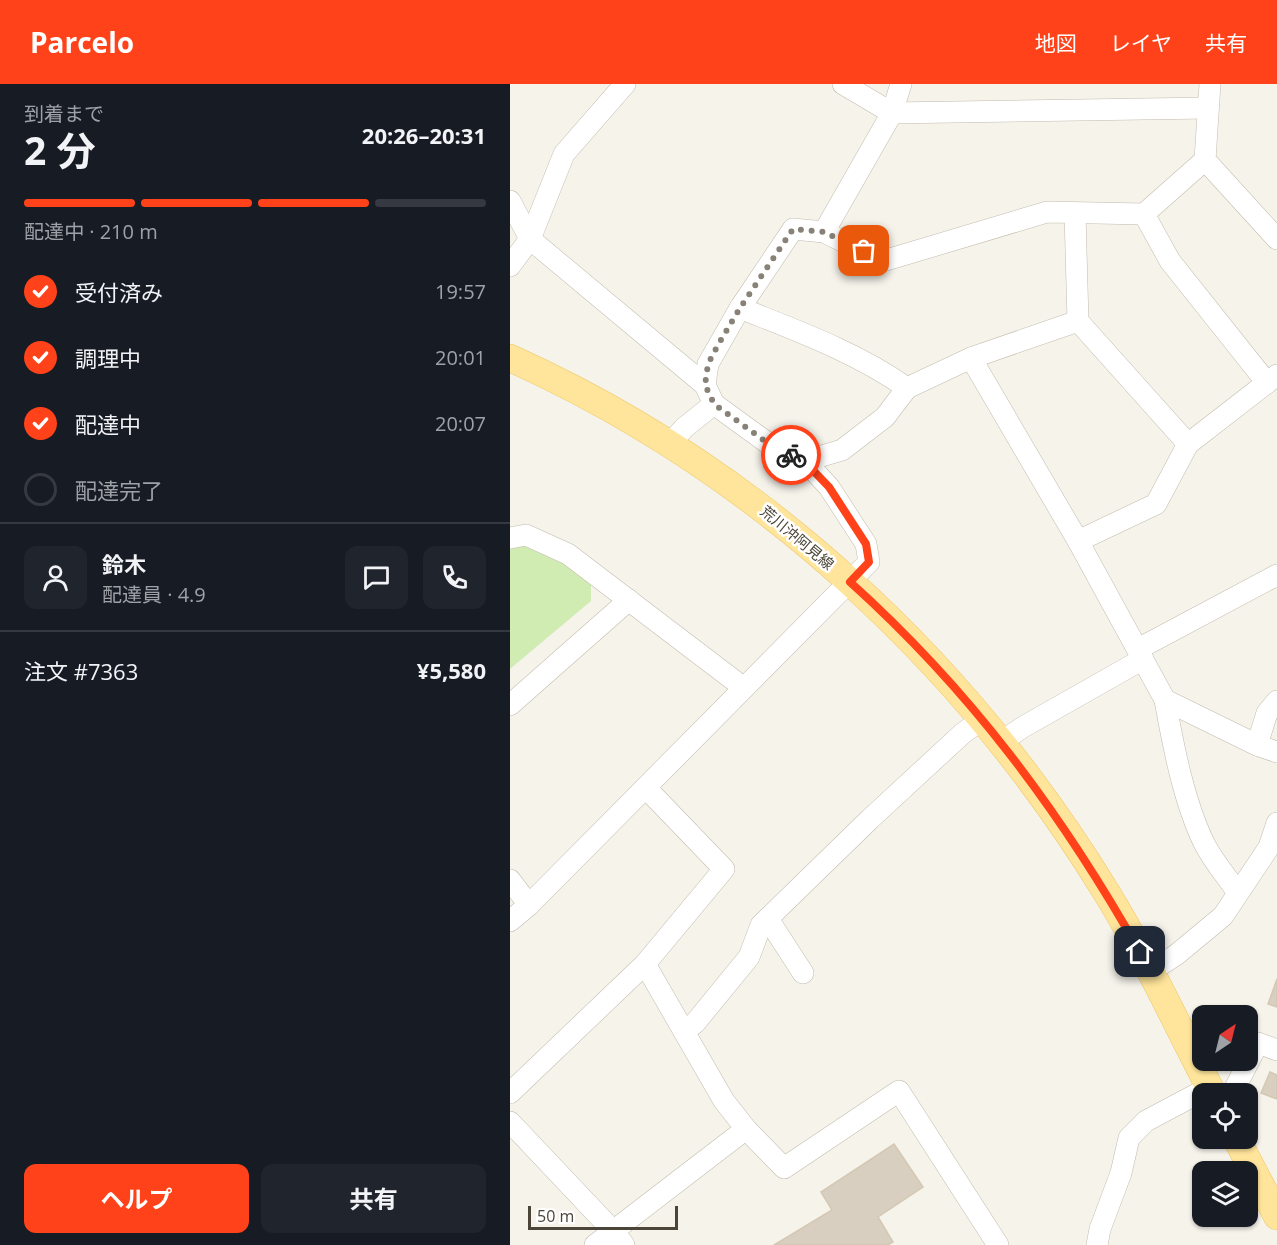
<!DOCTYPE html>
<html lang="ja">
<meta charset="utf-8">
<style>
body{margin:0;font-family:"Open Sans","Noto Sans JP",sans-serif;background:#20242c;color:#f1f3f6;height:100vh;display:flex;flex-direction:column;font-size:22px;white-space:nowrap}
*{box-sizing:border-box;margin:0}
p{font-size:20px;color:#9ea1a6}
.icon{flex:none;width:33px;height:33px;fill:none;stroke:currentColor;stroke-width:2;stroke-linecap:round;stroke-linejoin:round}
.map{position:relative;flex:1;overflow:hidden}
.panel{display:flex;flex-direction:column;background:#171b24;width:510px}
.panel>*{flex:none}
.needle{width:39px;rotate:35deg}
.buttons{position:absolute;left:682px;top:921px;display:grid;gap:12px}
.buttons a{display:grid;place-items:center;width:66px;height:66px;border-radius:12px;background:#171b24;box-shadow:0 2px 4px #0004;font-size:30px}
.scale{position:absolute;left:18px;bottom:15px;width:150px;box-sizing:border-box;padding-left:6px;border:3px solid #4b4438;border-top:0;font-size:16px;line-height:21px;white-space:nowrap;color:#4b4438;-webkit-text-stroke:4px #fff;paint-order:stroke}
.pin{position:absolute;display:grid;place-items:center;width:51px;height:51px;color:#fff;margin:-26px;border-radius:12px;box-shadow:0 3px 9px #0006}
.courier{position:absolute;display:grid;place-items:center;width:60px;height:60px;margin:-30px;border:4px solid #ff4219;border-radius:50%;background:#fff;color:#222;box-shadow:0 2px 8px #0007}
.head em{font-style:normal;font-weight:700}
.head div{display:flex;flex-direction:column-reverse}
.head{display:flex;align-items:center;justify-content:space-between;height:102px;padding:0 24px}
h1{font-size:39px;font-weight:700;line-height:45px}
.bar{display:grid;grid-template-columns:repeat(4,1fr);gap:9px 6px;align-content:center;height:72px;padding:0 24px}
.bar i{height:8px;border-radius:4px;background:#363941}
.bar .current{background:#ff4219}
.bar p{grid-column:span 4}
.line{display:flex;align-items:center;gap:15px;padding:0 24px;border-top:2px solid #363941}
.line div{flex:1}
.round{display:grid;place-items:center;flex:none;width:63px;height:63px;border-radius:12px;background:#20242c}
ol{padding:0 24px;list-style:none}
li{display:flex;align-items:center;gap:18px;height:66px}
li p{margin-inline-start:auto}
li .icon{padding:6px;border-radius:50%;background:#ff4219;color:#fff;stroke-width:4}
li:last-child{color:#9ea1a6}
li i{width:33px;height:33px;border:3px solid #363941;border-radius:50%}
.primary-button{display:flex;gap:12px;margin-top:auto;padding:12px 24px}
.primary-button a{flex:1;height:69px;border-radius:12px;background:#ff4219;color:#fff;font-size:24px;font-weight:700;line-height:69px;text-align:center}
.primary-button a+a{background:#20242c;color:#f1f3f6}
header{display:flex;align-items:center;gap:36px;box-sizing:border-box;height:84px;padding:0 30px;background:#ff4219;color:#fff}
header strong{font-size:28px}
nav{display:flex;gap:33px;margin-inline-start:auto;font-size:21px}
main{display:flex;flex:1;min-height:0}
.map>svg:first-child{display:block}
.green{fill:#d1ecb3}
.building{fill:#d9cfc0;stroke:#d4c8b3;stroke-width:1.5}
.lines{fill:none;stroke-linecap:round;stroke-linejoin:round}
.minor-casing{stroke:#c3bcad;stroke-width:22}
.major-casing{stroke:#eac665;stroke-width:28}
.minor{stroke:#fff;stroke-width:21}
.major{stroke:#ffe59b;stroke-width:27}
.done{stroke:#878177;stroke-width:6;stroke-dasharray:0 10.8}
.route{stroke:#ff4219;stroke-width:8}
.labels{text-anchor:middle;stroke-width:5;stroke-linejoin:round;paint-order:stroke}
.street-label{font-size:15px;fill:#4b4438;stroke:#fff}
</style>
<header>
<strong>Parcelo</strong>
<nav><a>地図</a><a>レイヤ</a><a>共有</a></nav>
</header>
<main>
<section class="panel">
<div class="head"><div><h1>2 分</h1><p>到着まで</p></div><em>20:26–20:31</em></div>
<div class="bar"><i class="current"></i><i class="current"></i><i class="current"></i><i></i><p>配達中 · 210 m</p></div>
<ol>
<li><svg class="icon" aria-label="check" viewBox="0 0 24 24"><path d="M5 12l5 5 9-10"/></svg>受付済み<p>19:57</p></li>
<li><svg class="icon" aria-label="check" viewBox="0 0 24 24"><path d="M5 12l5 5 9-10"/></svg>調理中<p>20:01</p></li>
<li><svg class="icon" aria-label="check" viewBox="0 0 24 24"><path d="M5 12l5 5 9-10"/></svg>配達中<p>20:07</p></li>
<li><i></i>配達完了</li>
</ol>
<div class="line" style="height:108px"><a class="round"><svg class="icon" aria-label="person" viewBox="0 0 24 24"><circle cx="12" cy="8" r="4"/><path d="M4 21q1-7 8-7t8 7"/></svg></a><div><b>鈴木</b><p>配達員 · 4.9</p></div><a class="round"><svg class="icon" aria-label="chat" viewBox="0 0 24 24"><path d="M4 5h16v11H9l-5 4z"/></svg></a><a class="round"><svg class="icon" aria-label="phone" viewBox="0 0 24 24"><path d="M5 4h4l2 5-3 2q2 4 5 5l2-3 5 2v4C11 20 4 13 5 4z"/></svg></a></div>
<div class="line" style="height:78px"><div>注文 #7363</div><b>¥5,580</b></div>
<div class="primary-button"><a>ヘルプ</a><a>共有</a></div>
</section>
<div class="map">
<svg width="767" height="1161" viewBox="0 0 767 1161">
<rect width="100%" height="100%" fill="#f6f3eb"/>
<path class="green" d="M14,458L55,476L81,496V517L0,585V460Z"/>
<g class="building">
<path d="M767,895V923L758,920Z"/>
<path d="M760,988L767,991V1015L751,1009Z"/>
<path d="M384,1060L413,1103L368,1133L383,1158L378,1161H264L322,1126L311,1108Z"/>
</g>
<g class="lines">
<g class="minor-casing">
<g id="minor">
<path d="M333,0L382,29L697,24"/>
<path d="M700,0L695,76L767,155"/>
<path d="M0,117L20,155L195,301L204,320L259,360L295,377L319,403L356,460L359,478L19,821L0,837"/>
<path d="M565,130L568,237L678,360"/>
<path d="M634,130L660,177L757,299"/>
<path d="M314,148L382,29L391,0"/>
<path d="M0,182L20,155L54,70L115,0"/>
<path d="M230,224C287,247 346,268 397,304L375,333L332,366L295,377"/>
<path d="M461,274L568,457"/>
<path d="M767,291L678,360L646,420L568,457L655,616L747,661L767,668"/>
<path d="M195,301L198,280L230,224L283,145L314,148L373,177L537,128L634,130L695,76"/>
<path d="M397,304L461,274L568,237"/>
<path d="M160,360L174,344L204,320"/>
<path d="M0,454L16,451L58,470L234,604"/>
<path d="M628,565L767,491"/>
<path d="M655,616C663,661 674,718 694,759C703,777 717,793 728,809"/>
<path d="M0,621L119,516"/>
<path d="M491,658L513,643L633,575"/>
<path d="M747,661L757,629L767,617"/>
<path d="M0,796L19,821"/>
<path d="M258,835L293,889"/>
<path d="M641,887L666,871L713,832L759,763L767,739"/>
<path d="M174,947L185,939L239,873L251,841L360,735L452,650L472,635"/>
<path d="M0,1009L135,880"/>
<path d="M722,1010L748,959L767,966"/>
<path d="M0,1038L104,1148L114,1161"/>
<path d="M236,1045L274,1084L389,1007L488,1161"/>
<path d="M85,1161L236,1045L214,1017L135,880L214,785L136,704"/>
<path d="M587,1161L590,1145L611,1089L619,1054L636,1037L700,1003"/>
</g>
</g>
<g class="major-casing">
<g id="major">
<path d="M0,274C249,386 456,578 598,811C637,875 668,943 703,1010"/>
<path d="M726,1054L767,1132"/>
</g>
</g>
<use href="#minor" class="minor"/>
<use href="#major" class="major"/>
</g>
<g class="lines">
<path class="done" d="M281,371L259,360L204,320L195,301L198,280L208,261L230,224L283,145L314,148L354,167"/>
<path class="route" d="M281,371L295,378L319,403L356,460L359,478L340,498C460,606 551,728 630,868"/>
</g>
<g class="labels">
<g class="street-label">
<text transform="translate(287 454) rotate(40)" y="5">荒川沖阿見線</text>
</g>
</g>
</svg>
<div class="buttons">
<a><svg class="needle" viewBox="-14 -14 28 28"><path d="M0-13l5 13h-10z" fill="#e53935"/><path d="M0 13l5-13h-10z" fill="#9ea1a6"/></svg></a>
<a><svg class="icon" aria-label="locate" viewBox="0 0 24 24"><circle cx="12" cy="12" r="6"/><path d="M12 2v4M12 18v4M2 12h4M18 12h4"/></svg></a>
<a><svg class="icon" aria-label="layers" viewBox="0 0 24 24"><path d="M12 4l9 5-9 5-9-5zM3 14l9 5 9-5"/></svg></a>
</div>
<div class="scale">50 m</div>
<div class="pin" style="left:354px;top:167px;background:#ea580c"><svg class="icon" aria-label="bag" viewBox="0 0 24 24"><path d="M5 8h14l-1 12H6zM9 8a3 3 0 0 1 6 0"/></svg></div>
<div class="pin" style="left:630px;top:868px;background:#1f2937"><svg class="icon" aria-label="home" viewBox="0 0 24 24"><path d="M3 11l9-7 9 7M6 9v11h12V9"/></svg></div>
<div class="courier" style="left:281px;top:371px"><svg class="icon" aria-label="bike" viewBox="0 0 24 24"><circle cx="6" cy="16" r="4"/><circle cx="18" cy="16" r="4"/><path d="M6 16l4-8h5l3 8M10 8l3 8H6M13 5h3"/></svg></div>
</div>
</main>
